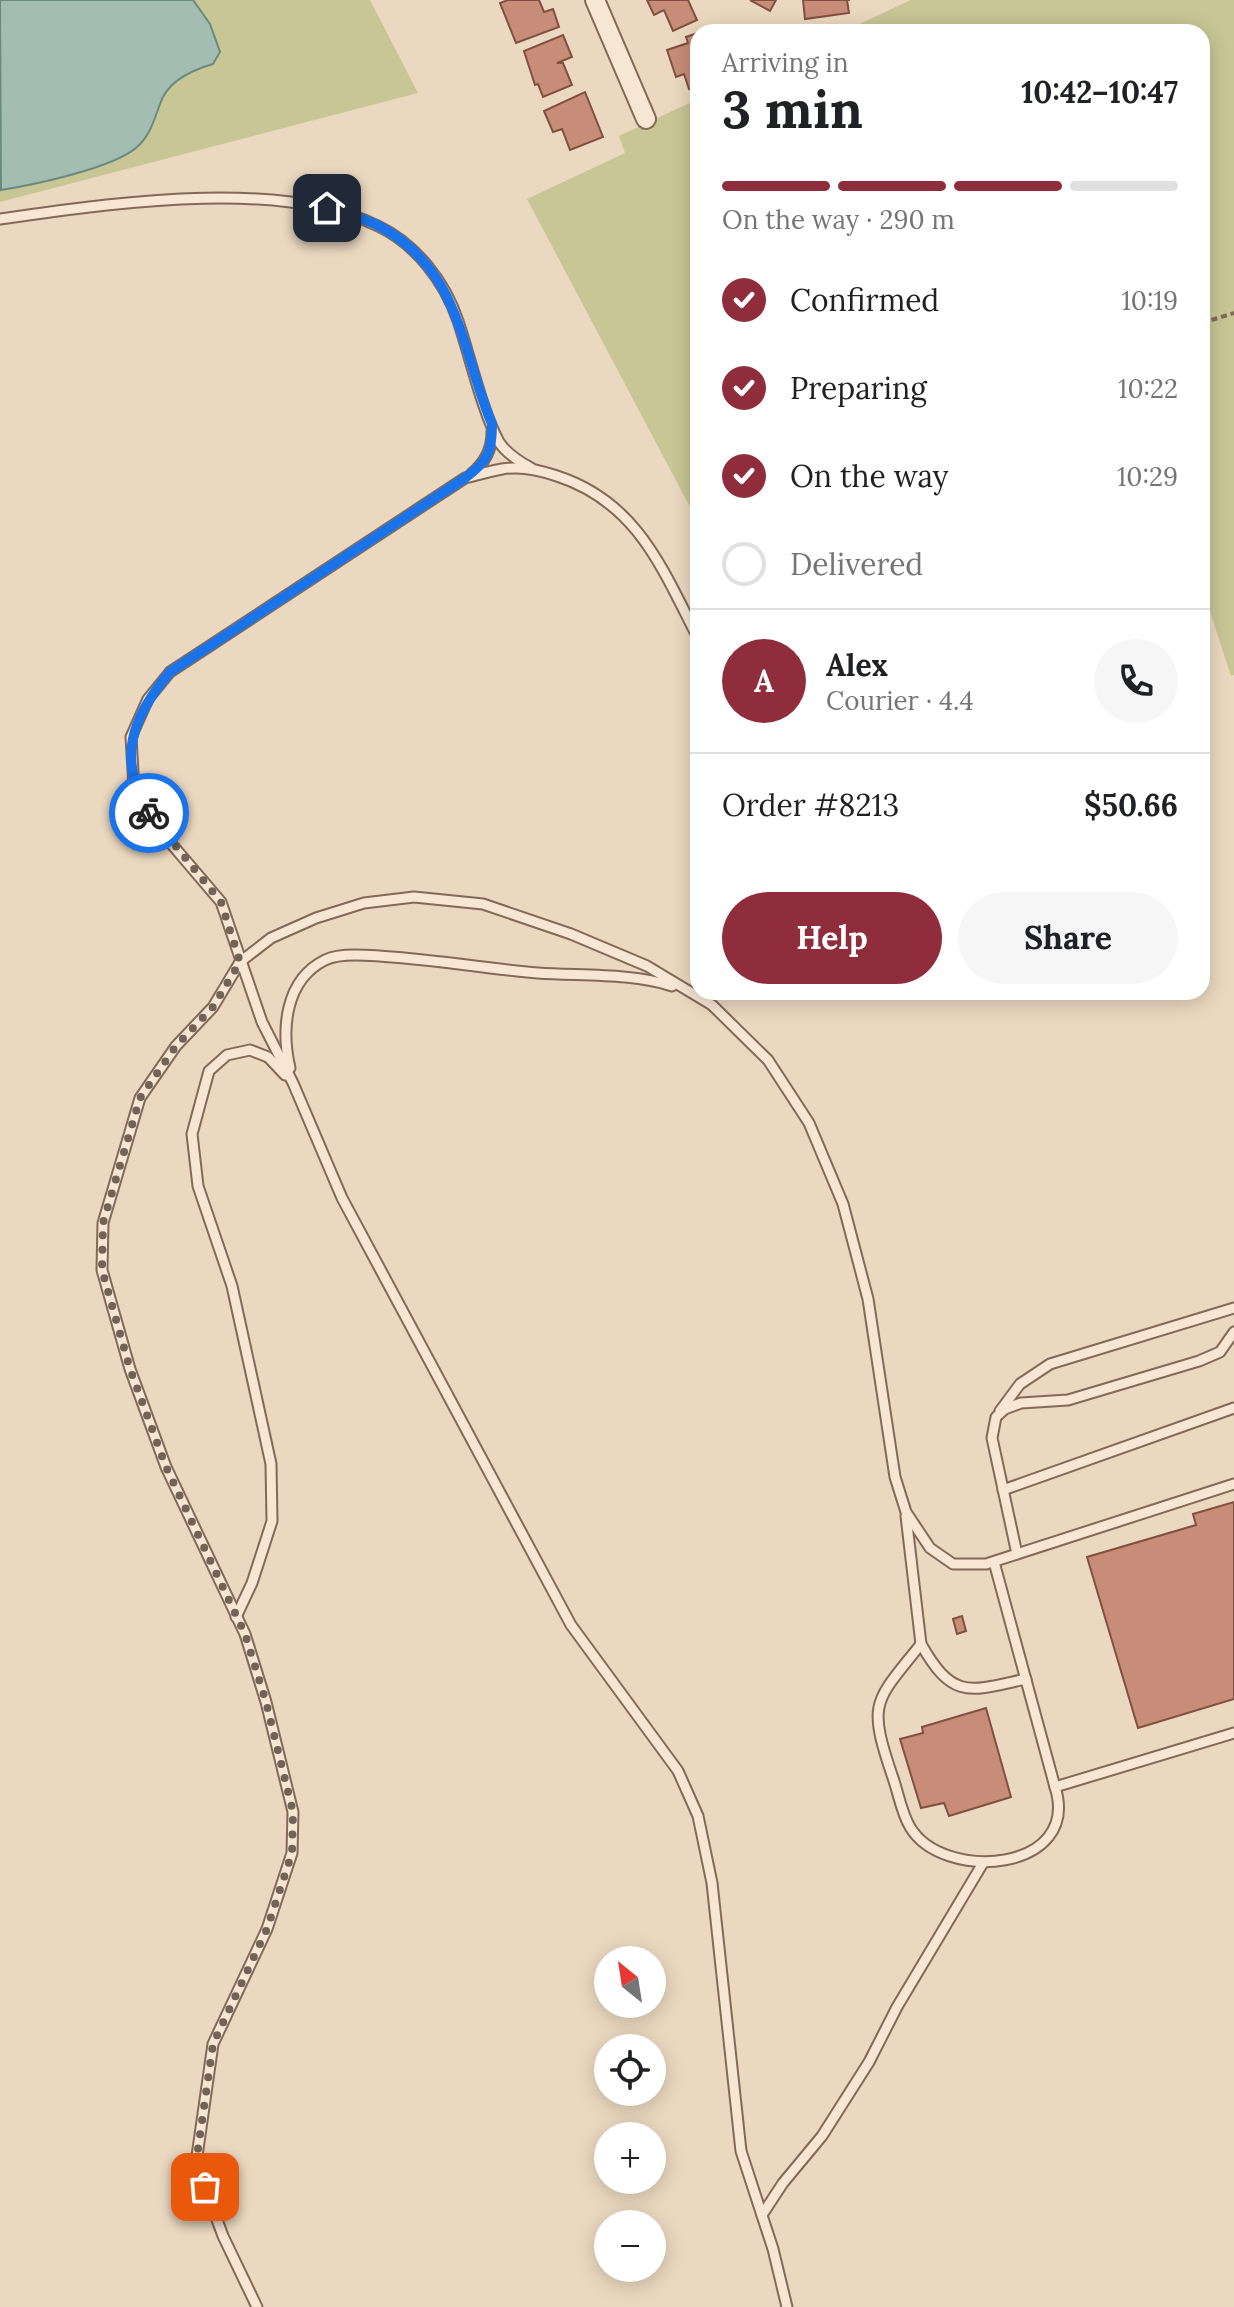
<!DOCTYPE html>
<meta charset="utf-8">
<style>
body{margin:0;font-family:Lora,serif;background:#f6f6f6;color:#202124;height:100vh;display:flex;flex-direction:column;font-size:30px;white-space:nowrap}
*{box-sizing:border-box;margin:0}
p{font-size:26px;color:#757577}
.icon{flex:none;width:44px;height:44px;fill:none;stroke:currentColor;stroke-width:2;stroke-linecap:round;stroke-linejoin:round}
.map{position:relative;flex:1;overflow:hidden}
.panel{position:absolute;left:690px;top:24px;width:520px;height:976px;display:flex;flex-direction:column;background:#fff;border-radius:24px;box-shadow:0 4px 20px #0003}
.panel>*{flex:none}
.needle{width:52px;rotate:330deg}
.buttons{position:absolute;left:594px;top:1946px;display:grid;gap:16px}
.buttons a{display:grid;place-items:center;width:72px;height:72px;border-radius:50%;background:#fff;box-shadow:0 4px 20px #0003;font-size:40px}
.pin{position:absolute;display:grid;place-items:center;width:68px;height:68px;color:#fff;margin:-34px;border-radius:16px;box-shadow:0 4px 12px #0006}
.courier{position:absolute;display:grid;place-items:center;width:80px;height:80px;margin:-40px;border:6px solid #1a73e8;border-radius:50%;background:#fff;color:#222;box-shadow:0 2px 10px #0007}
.overview em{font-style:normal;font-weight:700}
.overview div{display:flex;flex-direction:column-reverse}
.overview{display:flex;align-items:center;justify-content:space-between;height:136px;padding:0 32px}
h1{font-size:52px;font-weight:700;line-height:60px}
.bar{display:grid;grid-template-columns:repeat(4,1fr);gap:12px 8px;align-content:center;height:96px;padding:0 32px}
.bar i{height:10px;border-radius:6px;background:#e0e0e0}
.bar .current{background:#8f2d3c}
.bar p{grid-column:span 4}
.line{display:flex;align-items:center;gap:20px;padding:0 32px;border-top:2px solid #e0e0e0}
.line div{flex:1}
.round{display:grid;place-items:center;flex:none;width:84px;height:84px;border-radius:42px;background:#f6f6f6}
ol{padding:0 32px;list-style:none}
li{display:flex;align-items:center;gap:24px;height:88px}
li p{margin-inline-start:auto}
li .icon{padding:8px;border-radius:50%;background:#8f2d3c;color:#fff;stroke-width:4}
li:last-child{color:#757577}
li i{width:44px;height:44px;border:4px solid #e0e0e0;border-radius:50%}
.button{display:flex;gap:16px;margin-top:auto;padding:16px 32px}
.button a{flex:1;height:92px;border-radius:48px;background:#8f2d3c;color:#fff;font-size:32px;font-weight:700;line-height:92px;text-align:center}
.button a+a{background:#f6f6f6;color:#202124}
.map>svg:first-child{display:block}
.green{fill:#c8c695}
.water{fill:#a3bdb2;stroke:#6b8a7e;stroke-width:2}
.building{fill:#c78d78;stroke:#815040;stroke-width:2}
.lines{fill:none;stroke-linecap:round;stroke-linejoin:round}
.lane-casing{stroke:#836959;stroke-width:13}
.street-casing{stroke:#836959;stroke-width:22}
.path{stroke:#836959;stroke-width:4;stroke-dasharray:6 4;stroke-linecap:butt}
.lane{stroke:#f6e6d3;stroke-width:9}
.street{stroke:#f6e6d3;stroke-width:18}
.done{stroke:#736356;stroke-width:8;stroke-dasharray:0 14.4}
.route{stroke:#1a73e8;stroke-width:10}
</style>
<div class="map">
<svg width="1234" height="2307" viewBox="0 0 1234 2307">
<rect width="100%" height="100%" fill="#ebd8c0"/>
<g class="green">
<path d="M0,0H370L418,93L0,202Z"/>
<path d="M911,0H1234V675L1231,676L1202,587V32H842Z"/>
<path d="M698,99V522L527,199L625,153L619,136Z"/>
</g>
<path class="water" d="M0,0H193L210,24L220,52L213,64C192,70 167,82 160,104C154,120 150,136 137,147C114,168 33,185 1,190Z"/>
<g class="building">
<path d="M508,0H539L544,12L553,9L559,27L516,43L500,3Z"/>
<path d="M647,0H688L697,20L673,31L664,10L654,15Z"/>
<path d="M750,0H776L770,11Z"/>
<path d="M803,0H850H847L849,13L805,19Z"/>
<path d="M698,33V93L696,87L689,89L684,74L676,77L667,50L688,43L686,37Z"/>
<path d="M563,35L572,57L557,63H563L572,85L543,97L538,84L535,85L524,51Z"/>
<path d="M585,92L603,137L570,150L562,129L553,132L544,111Z"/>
<path d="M1234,1502V1699L1138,1728L1087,1557L1196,1525L1193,1514Z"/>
<path d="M962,1616L966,1631L957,1634L953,1619Z"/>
<path d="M986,1708L1011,1797L949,1816L944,1803L921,1808L900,1739L923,1733L922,1727Z"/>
</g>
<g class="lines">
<g class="lane-casing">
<g id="lane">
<path d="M0,219C109,204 277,177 378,226C416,244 445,282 458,321C470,356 482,411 499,442C506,453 520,462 531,468"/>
<path d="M471,474C485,463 492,450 492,432"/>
<path d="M698,638C662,568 637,502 557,476C540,470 519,466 502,469C490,471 477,475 465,478L170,672L148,699L131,737L134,789L157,827L221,902L262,1022L293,1083L342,1198L571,1625L678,1771L698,1816L712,1883L741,2151L773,2249L787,2307"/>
<path d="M290,1068C281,1029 285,980 325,960C333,956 346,955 355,955C416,956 477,968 538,973C580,976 633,973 672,986"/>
<path d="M1000,1411L1020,1384L1050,1364L1234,1308"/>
<path d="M1003,1490L1234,1408"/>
<path d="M906,1516L921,1644C953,1701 970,1691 1026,1679"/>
<path d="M1017,1554L992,1438L996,1417L1005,1409L1021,1403L1068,1400L1199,1361L1220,1352L1234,1332"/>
<path d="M994,1562L1055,1787L1234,1733"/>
<path d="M236,1617L252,1583L272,1521L271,1464L232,1286L198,1186L192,1134L209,1071L227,1055L250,1050L268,1057L285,1075"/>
<path d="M921,1644C875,1702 867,1701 892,1775C898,1791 901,1812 910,1827C943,1883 1082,1872 1055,1787"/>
<path d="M762,2215L783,2183L822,2136L869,2062L897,2007L983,1863"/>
<path d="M257,2307L223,2236L196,2163L213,2044L267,1929L292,1853L293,1812L266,1702L245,1634L166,1467L130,1369L102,1270L103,1223L140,1098L176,1046L213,1007L240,962L271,938L316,918L364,903L414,897L483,904L571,934L647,966L712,1005L768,1060L809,1123L843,1204L868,1299L895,1477L906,1512L930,1548L953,1564H986L1234,1484"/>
</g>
</g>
<g class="street-casing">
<path id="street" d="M595,0L646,119"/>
</g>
<path class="path" d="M1202,323L1234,313"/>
<use href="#lane" class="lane"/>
<use href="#street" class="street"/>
</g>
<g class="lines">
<path class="done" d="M149,813L221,902L240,962L213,1007L176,1046L140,1098L103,1223L102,1270L130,1369L166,1467L245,1634L266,1702L293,1812L292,1853L267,1929L213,2044L196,2163L205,2187"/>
<path class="route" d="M149,813C116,760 132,717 170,672L465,478C488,461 492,452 492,424C461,350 460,269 379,226C364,218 344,214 327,208"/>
</g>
</svg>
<div class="buttons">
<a><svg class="needle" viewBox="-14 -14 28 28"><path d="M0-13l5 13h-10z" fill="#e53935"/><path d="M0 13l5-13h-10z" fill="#757577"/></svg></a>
<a><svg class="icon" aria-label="locate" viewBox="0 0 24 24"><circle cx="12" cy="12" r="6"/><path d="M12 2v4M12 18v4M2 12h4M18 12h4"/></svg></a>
<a>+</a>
<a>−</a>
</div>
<div class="pin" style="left:205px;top:2187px;background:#ea580c"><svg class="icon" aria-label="bag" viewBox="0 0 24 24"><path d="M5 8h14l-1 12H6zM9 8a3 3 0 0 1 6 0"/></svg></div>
<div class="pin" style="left:327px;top:208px;background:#1f2937"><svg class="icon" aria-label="home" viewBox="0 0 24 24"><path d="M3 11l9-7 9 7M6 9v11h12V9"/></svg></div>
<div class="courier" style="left:149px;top:813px"><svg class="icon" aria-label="bike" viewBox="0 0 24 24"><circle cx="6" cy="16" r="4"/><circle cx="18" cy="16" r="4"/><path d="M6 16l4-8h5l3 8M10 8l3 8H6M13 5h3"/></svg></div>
<section class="panel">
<div class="overview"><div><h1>3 min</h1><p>Arriving in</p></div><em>10:42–10:47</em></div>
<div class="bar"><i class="current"></i><i class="current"></i><i class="current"></i><i></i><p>On the way · 290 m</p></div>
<ol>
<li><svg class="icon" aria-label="check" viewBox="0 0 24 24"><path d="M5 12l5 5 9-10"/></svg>Confirmed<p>10:19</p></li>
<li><svg class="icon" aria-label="check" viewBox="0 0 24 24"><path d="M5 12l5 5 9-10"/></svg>Preparing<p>10:22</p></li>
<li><svg class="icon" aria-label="check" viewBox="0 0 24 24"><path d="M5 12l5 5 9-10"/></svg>On the way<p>10:29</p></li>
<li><i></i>Delivered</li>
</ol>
<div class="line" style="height:144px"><b class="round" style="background:#8f2d3c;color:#fff">A</b><div><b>Alex</b><p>Courier · 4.4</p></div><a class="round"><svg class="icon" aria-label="phone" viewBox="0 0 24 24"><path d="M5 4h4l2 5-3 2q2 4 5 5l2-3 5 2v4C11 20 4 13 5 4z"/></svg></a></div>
<div class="line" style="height:104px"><div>Order #8213</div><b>$50.66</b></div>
<div class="button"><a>Help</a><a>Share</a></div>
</section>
</div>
